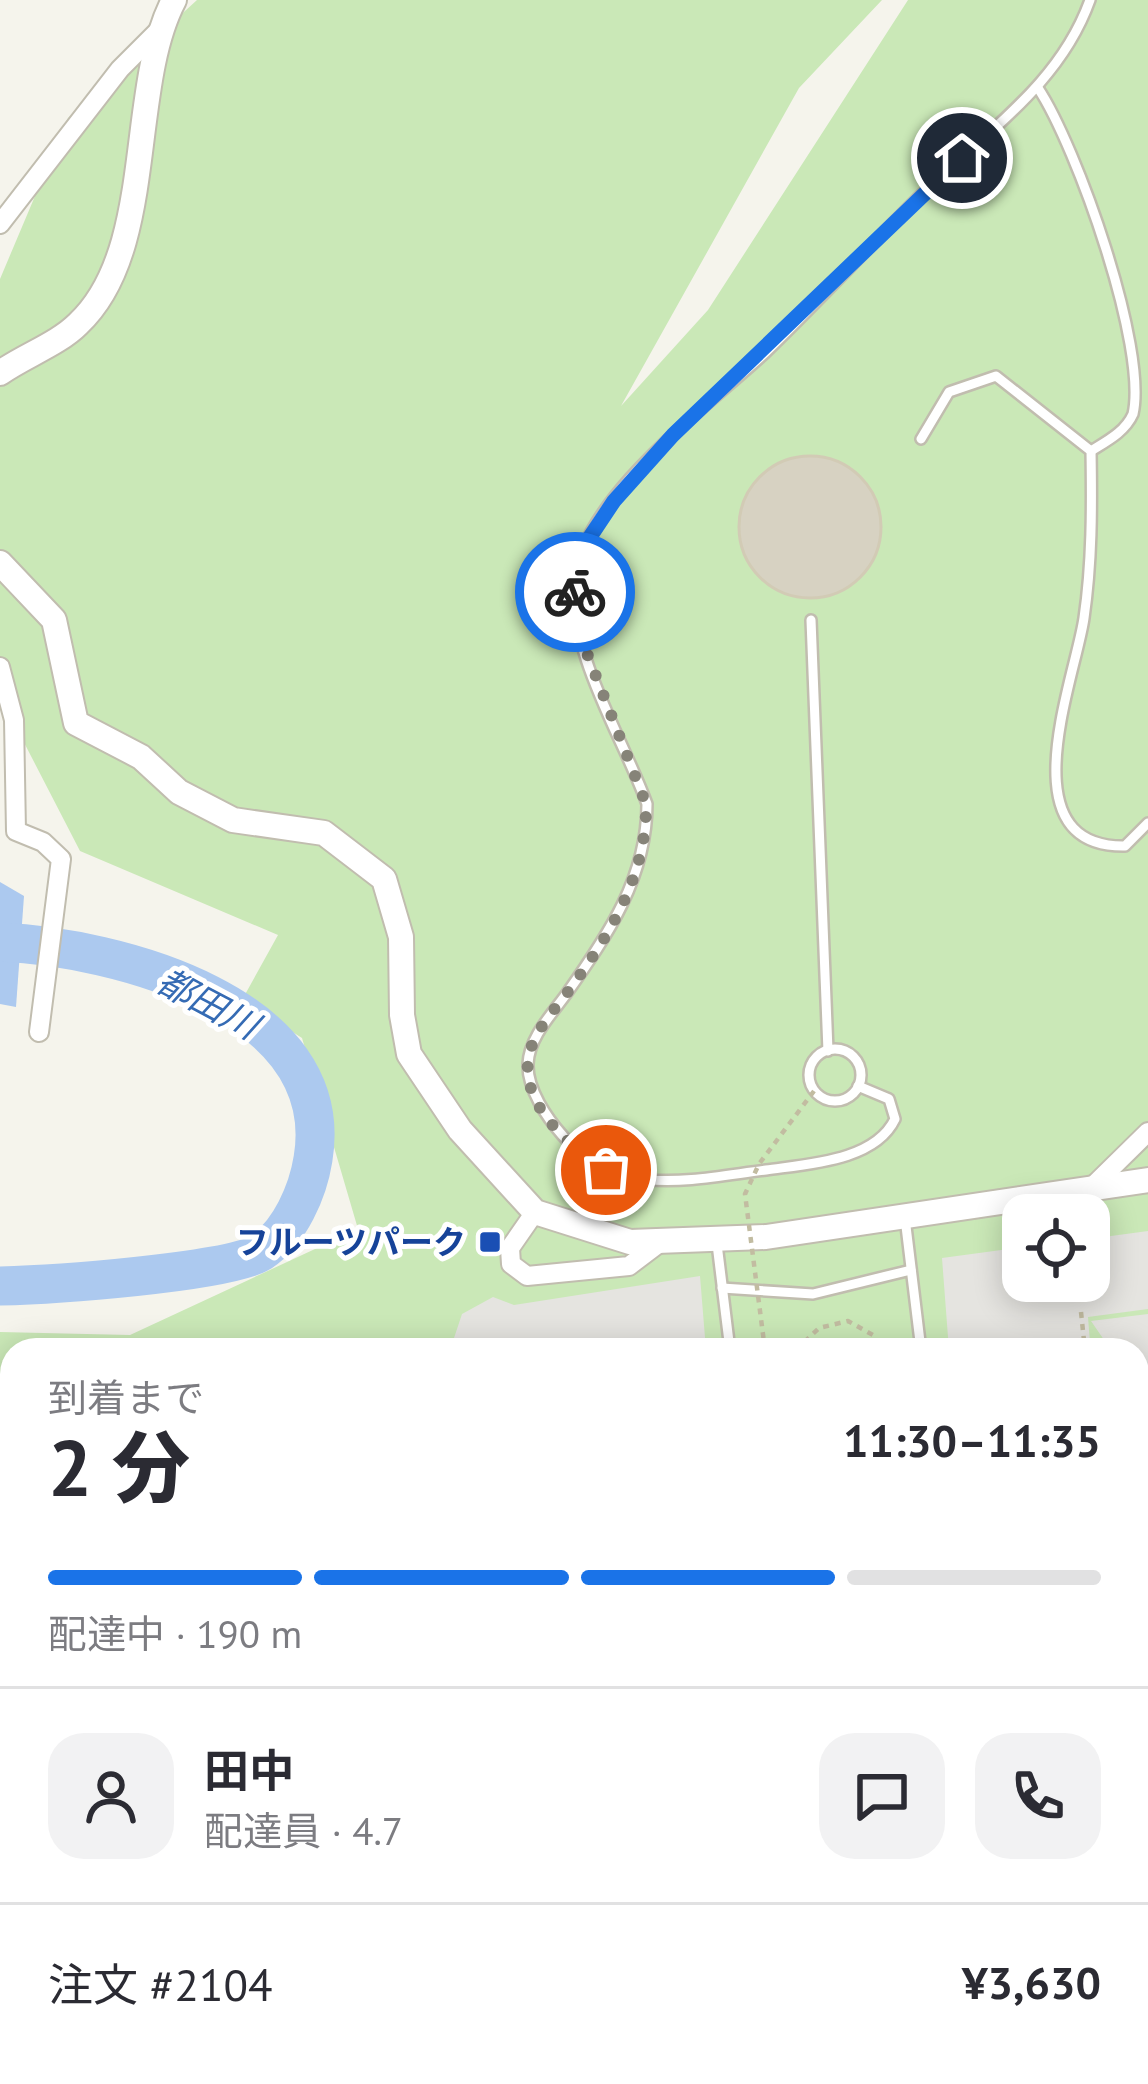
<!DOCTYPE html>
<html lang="ja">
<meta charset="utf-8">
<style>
body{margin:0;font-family:"PT Sans","Noto Sans JP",sans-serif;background:#f2f2f3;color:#2b2b33;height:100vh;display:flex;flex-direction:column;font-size:45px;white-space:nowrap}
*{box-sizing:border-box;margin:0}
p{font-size:39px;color:#7c7c81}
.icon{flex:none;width:66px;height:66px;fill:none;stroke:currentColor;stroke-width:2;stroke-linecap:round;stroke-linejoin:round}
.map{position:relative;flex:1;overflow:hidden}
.panel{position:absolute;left:0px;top:1338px;width:1149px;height:747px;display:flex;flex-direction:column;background:#fff;border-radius:36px 36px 0 0;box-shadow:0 6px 30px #0003}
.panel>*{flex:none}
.tools{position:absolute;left:1002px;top:1194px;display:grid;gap:24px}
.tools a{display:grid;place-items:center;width:108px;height:108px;border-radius:24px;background:#fff;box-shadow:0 6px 30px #0003;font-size:60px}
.pin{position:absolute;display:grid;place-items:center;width:102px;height:102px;color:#fff;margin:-51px;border:6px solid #fff;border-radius:50%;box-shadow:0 3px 12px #0007}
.courier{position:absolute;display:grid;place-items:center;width:120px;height:120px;margin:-60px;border:9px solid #1a73e8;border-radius:50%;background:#fff;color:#222;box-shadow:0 3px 15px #0007}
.headline em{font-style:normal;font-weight:800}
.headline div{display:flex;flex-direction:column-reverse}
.headline{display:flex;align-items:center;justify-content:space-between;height:204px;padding:0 48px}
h1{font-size:78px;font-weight:800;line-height:90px}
.bar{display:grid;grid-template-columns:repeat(4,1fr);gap:18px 12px;align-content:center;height:144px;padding:0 48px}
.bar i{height:15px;border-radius:9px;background:#e1e1e2}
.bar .on{background:#1a73e8}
.bar p{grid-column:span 4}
.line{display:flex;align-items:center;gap:30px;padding:0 48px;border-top:3px solid #e1e1e2}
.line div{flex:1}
.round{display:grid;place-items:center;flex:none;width:126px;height:126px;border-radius:36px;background:#f2f2f3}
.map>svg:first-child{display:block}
.green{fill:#cae8b7;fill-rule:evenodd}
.parking{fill:#e5e4e0}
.water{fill:#acc9ef}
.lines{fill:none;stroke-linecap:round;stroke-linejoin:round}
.stream{stroke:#acc9ef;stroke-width:6}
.river{stroke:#acc9ef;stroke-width:39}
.building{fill:#d7d2c2;stroke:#d2cbb5;stroke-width:3}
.service-casing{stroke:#c1bdaf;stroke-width:14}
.minor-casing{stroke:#c1bdaf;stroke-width:22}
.tertiary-casing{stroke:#c1bdaf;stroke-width:28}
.path{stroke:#c2bca1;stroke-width:4.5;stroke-dasharray:6 6;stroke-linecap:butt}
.service{stroke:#fff;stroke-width:9}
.minor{stroke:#fff;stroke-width:18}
.tertiary{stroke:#fff;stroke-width:24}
.path-bridge{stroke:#c2bca1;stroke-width:4.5;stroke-dasharray:6 6;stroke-linecap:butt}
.done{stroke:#868378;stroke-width:12;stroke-dasharray:0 21.6}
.route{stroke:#1a73e8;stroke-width:15}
.transit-dot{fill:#1a4fb4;stroke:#fff;stroke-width:4.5}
.labels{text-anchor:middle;stroke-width:10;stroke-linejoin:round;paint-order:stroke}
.transit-label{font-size:33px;font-weight:bold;fill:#164399;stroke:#fff;text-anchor:end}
.water-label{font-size:36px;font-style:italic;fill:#356bb4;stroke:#fff}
</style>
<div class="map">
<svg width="1148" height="2084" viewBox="0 0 1148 2084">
<rect width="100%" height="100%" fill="#f5f4ec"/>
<path class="green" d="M197,0H882L799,88L621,406L708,310L908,0H1148V2084H706L662,2073H1137V1350H12V2073H408L372,2084H0V1332L130,1335L358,1229L302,1038L242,1000L278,935L80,851L0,696V279L68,118ZM1023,1215H1089V1281H1023Z"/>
<g class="parking">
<path d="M1148,1231V1309L1088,1317L1090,1343L949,1350L942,1258L1023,1247V1281H1089V1239Z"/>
<path d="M700,1276L706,1350H450L462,1314L493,1297L514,1305Z"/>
<path d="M1148,1314V1403L1137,1387V1350H1111L1091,1321Z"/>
</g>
<g class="water">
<path d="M0,882L24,896L16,1007L0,1004Z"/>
<path d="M424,2073H508L495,2084H397Z"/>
</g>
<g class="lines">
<path class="stream" d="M236,2073L240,2084"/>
<g class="river">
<path d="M0,942C115,947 339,1004 313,1159C308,1191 290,1233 261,1252C229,1273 46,1285 0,1286"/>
<path d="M660,2073L688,2084"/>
<path d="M262,2084L270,2073"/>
</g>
</g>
<circle class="building" cx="810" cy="527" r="71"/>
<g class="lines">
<g class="service-casing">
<g id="service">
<path d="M1038,88C1077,147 1148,348 1133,414C1125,432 1107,441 1091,451"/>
<path d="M921,439L949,392L996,376L1091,451C1092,507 1092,563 1084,618C1076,676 1005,848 1125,846L1148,823"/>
<path d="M811,620L828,1051"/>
<circle cx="835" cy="1075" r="26"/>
<path d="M858,1086L889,1099L895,1119C875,1161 808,1164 766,1170C694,1179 616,1200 563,1136C547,1118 527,1089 528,1064C529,1037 553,1013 567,993C608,935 647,877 647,804C622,735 568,654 575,580C582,498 708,406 765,353C820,300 871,244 925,191C987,131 1060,84 1090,0"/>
<path d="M905,1218L921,1350"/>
<path d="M717,1244L730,1350"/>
<path d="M722,1288L813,1294L911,1270"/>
<path d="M0,1496L12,1494"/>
<path d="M1137,1575L1148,1601"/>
<path d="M1137,1932L1148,1924"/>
<path d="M1137,1974L1148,1970"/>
<path d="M0,2011L12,2019"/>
</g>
</g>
<g class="minor-casing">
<g id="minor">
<path d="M0,224L120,69L162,27"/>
<path d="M0,667L14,720L16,831L43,842L61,859L39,1032"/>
<path d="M1093,1186L1148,1132"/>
<path d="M535,1212L510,1248L511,1264L527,1276L629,1266L662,1241"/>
</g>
</g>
<g class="tertiary-casing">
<g id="tertiary">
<path d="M0,373C24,356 58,344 78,324C157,250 127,89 174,0"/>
<path d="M0,563L54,620L76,723L141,757L179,792L233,820L324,833L384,879L401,937L402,1015L409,1054L460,1130L535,1212L630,1242L766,1237L1148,1180"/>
</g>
</g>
<g class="path">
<path d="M1081,1312L1085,1350"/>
<path d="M796,1350L819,1328L848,1321L873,1335L883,1350"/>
<path d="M1137,1444L1148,1461"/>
<path d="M1137,1905V1908"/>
</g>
<use href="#service" class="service"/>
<use href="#minor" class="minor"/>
<use href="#tertiary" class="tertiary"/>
<path class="path-bridge" d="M765,1350L745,1194L759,1164L814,1091"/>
</g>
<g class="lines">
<path class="done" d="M575,592L583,643L646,804C647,875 610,934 570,989C554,1011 531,1034 528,1061C523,1108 572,1148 606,1170"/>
<path class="route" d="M575,592L584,546L614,501L673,435L962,158"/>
</g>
<rect class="transit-dot" x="478" y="1230" width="24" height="24" rx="6"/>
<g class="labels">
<g class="transit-label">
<text x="466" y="1254">フルーツパーク</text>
</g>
<g class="water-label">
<text transform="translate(208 1003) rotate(28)" y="13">都田川</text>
</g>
</g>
</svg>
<div class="tools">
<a><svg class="icon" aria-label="locate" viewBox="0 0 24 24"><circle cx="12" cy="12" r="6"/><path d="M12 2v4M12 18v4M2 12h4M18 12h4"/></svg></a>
</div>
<div class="pin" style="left:606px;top:1170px;background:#ea580c"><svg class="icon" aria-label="bag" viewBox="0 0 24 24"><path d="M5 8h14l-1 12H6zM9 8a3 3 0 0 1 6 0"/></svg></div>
<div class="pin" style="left:962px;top:158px;background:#1f2937"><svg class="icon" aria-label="home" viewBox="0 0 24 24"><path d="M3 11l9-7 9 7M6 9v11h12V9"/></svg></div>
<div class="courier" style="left:575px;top:592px"><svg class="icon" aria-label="bike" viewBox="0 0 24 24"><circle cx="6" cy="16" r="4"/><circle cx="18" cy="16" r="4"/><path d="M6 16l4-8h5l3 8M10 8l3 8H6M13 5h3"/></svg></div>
<section class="panel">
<div class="headline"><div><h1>2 分</h1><p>到着まで</p></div><em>11:30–11:35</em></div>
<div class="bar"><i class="on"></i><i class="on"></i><i class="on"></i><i></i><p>配達中 · 190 m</p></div>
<div class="line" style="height:216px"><a class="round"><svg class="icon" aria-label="person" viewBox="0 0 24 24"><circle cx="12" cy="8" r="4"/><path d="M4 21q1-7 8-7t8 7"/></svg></a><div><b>田中</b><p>配達員 · 4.7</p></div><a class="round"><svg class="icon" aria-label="chat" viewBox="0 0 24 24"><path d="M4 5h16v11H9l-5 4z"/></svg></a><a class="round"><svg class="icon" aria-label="phone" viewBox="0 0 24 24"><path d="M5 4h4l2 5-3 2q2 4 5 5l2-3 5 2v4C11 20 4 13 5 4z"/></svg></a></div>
<div class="line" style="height:156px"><div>注文 #2104</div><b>¥3,630</b></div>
</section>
</div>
